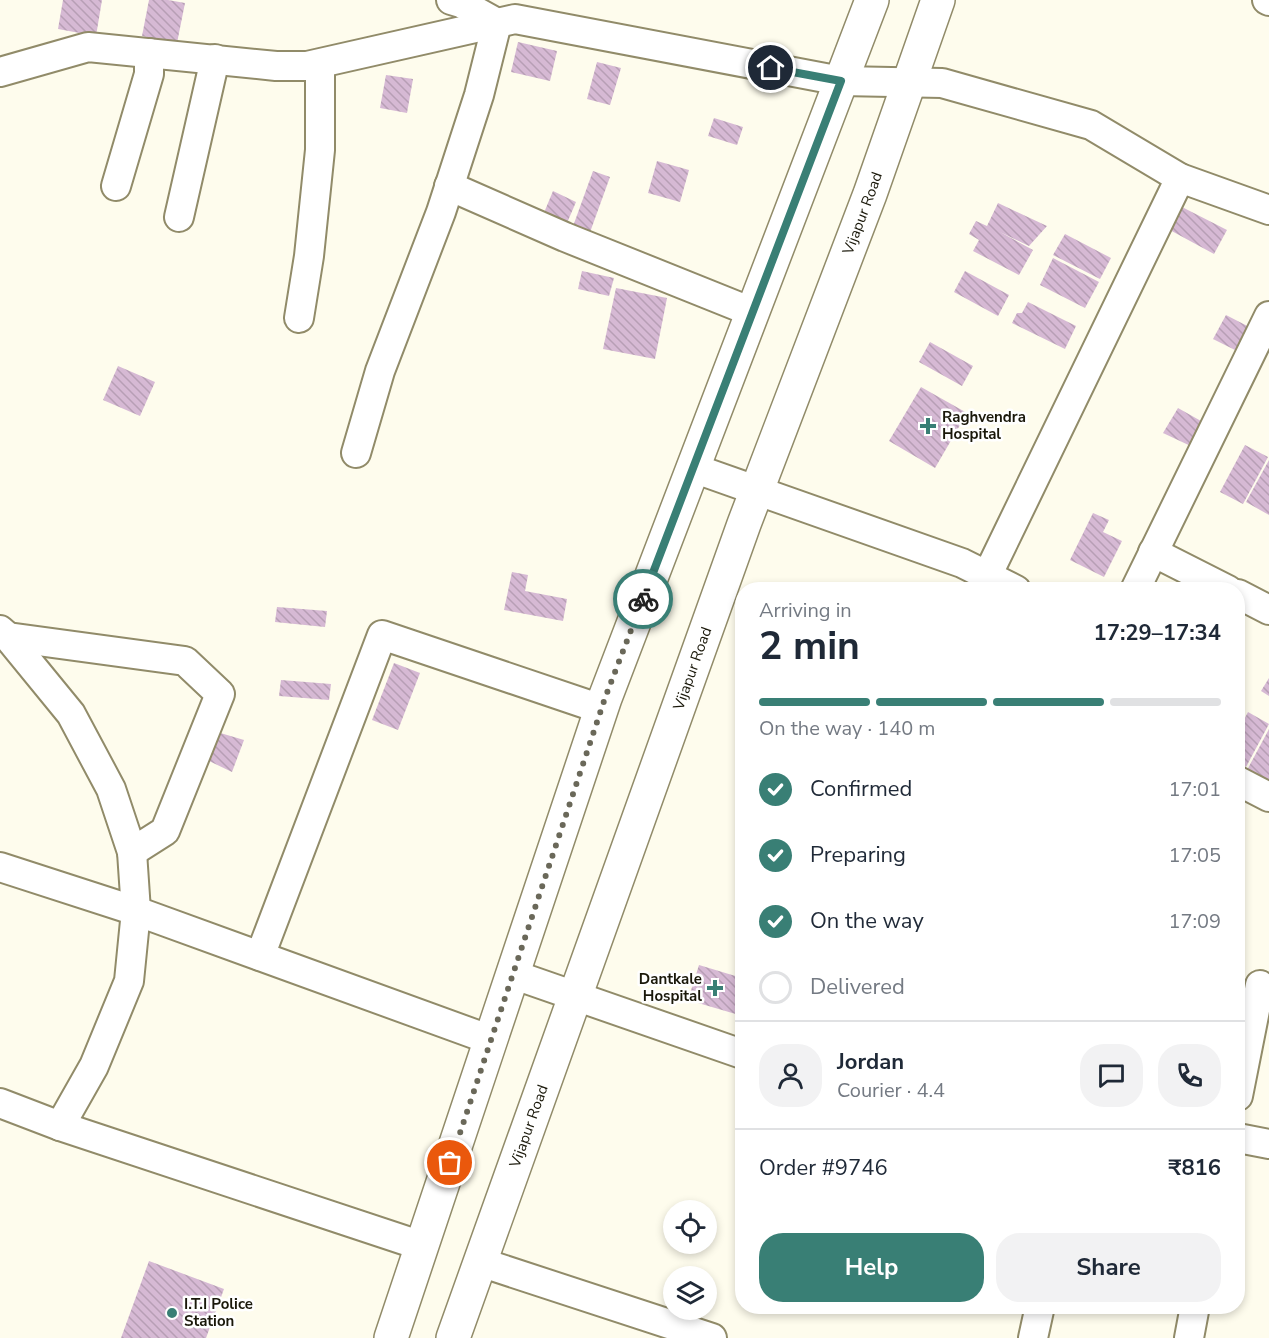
<!DOCTYPE html>
<meta charset="utf-8">
<style>
body{margin:0;font-family:"Nunito Sans",sans-serif;background:#f2f2f3;color:#1f2937;height:100vh;display:flex;flex-direction:column;font-size:22px;white-space:nowrap}
*{box-sizing:border-box;margin:0}
p{font-size:20px;color:#747a83}
.icon{flex:none;width:33px;height:33px;fill:none;stroke:currentColor;stroke-width:2;stroke-linecap:round;stroke-linejoin:round}
.map{position:relative;flex:1;overflow:hidden}
.details{position:absolute;left:735px;top:582px;width:510px;height:732px;display:flex;flex-direction:column;background:#fff;border-radius:24px;box-shadow:0 3px 9px #0003}
.details>*{flex:none}
.controls{position:absolute;left:663px;top:1200px;display:grid;gap:12px}
.controls a{display:grid;place-items:center;width:54px;height:54px;border-radius:50%;background:#fff;box-shadow:0 3px 9px #0003;font-size:30px}
.pin{position:absolute;display:grid;place-items:center;width:51px;height:51px;color:#fff;margin:-26px;border:3px solid #fff;border-radius:50%;box-shadow:0 2px 6px #0007}
.courier{position:absolute;display:grid;place-items:center;width:60px;height:60px;margin:-30px;border:4px solid #397f75;border-radius:50%;background:#fff;color:#222;box-shadow:0 2px 8px #0007}
.headline em{font-style:normal;font-weight:700}
.headline div{display:flex;flex-direction:column-reverse}
.headline{display:flex;align-items:center;justify-content:space-between;height:102px;padding:0 24px}
h1{font-size:39px;font-weight:700;line-height:45px}
.bar{display:grid;grid-template-columns:repeat(4,1fr);gap:9px 6px;align-content:center;height:72px;padding:0 24px}
.bar i{height:8px;border-radius:4px;background:#e0e1e3}
.bar .active{background:#397f75}
.bar p{grid-column:span 4}
.line{display:flex;align-items:center;gap:15px;padding:0 24px;border-top:2px solid #e0e1e3}
.line div{flex:1}
.round{display:grid;place-items:center;flex:none;width:63px;height:63px;border-radius:24px;background:#f2f2f3}
ol{padding:0 24px;list-style:none}
li{display:flex;align-items:center;gap:18px;height:66px}
li p{margin-inline-start:auto}
li .icon{padding:6px;border-radius:50%;background:#397f75;color:#fff;stroke-width:4}
li:last-child{color:#747a83}
li i{width:33px;height:33px;border:3px solid #e0e1e3;border-radius:50%}
.cta{display:flex;gap:12px;margin-top:auto;padding:12px 24px}
.cta a{flex:1;height:69px;border-radius:24px;background:#397f75;color:#fff;font-size:24px;font-weight:700;line-height:69px;text-align:center}
.cta a+a{background:#f2f2f3;color:#1f2937}
.map>svg:first-child{display:block}
.building{fill:url(#building-back-hatch)}
.lines{fill:none;stroke-linecap:round;stroke-linejoin:round}
.minor-casing{stroke:#918b69;stroke-width:32}
.primary-casing{stroke:#918b69;stroke-width:36}
.minor{stroke:#fff;stroke-width:28}
.primary{stroke:#fff;stroke-width:33}
.done{stroke:#6a6859;stroke-width:6;stroke-dasharray:0 10.8}
.route{stroke:#397f75;stroke-width:8}
.poi-dot{fill:#397f75;stroke:#fff;stroke-width:2}
.labels{text-anchor:middle;stroke-width:5;stroke-linejoin:round;paint-order:stroke}
.street-label{font-size:15px;fill:#1a180a;stroke:#fff}
.poi-label{font-size:15px;font-weight:bold;fill:#1a180a;stroke:#fff;text-anchor:start}
</style>
<div class="map">
<svg width="1269" height="1338" viewBox="0 0 1269 1338">
<defs>
<pattern id="building-back-hatch" width="6" height="6" patternUnits="userSpaceOnUse" patternTransform="scale(1.5)"><rect width="6" height="6" fill="#d6b9d4"/><path d="M-1 5l2 2M0 0l6 6M5-1l2 2" fill="none" stroke="#b79eb5"/></pattern>
</defs>
<rect width="100%" height="100%" fill="#fefced"/>
<g class="building">
<path d="M63,0H102L96,36L58,29Z"/>
<path d="M149,0H168L185,3L177,43L142,36Z"/>
<path d="M518,42L557,51L550,81L511,72Z"/>
<path d="M597,62L621,68L610,105L587,99Z"/>
<path d="M386,75L413,79L407,113L380,108Z"/>
<path d="M714,118L743,127L737,145L708,136Z"/>
<path d="M657,161L689,170L680,202L648,193Z"/>
<path d="M593,171L610,177L589,235L572,229Z"/>
<path d="M553,191L576,202L564,230L541,220Z"/>
<path d="M998,203L1047,226L1029,246L1000,232L1033,250L1019,275L973,251L979,240L969,234L976,221L987,226Z"/>
<path d="M1180,206L1227,230L1214,254L1168,229Z"/>
<path d="M1065,234L1111,258L1100,279L1053,255Z"/>
<path d="M1053,258L1099,282L1085,308L1040,285Z"/>
<path d="M582,271L614,278L609,296L578,289Z"/>
<path d="M965,271L1009,295L998,316L954,292Z"/>
<path d="M616,288L667,298L655,359L603,349Z"/>
<path d="M1028,302L1076,326L1065,349L1012,323L1017,313H1022Z"/>
<path d="M1226,315L1257,331L1245,355L1213,339Z"/>
<path d="M930,342L973,366L962,386L919,362Z"/>
<path d="M118,366L155,382L140,416L103,400Z"/>
<path d="M921,387L967,413L935,468L889,441Z"/>
<path d="M1178,408L1208,425L1197,449L1163,433Z"/>
<path d="M1245,445L1268,457L1243,504L1220,492Z"/>
<path d="M1269,460V515L1246,502Z"/>
<path d="M1093,513L1109,520L1103,532L1122,541L1104,577L1070,560Z"/>
<path d="M512,572L528,575L525,591L567,599L563,621L504,610Z"/>
<path d="M277,607L327,611L325,627L275,622Z"/>
<path d="M394,663L420,673L398,730L372,720Z"/>
<path d="M1269,678V696L1261,691Z"/>
<path d="M281,680L331,684L329,700L279,696Z"/>
<path d="M1248,712L1269,724L1246,767L1238,762V731Z"/>
<path d="M1269,729V784L1246,772Z"/>
<path d="M217,732L244,740L232,772L207,760Z"/>
<path d="M699,965L742,978V1003L739,1015L688,1000Z"/>
<path d="M149,1261L224,1289L206,1338H121Z"/>
</g>
<g class="lines">
<g class="minor-casing">
<g id="minor">
<path d="M1267,0L1269,1"/>
<path d="M0,72L88,47L276,66H307L515,19L841,81L942,83L1091,125L1180,178L1269,210"/>
<path d="M116,186L149,74V53"/>
<path d="M449,186L565,237L752,312"/>
<path d="M179,217L215,59"/>
<path d="M299,318L309,256L320,150V64"/>
<path d="M356,453L380,371L441,212L479,95L497,23L461,3L451,0"/>
<path d="M693,468L962,563L1016,590"/>
<path d="M1153,552L1228,590"/>
<path d="M987,576L1180,178"/>
<path d="M1135,590L1269,316"/>
<path d="M1238,594L1269,610"/>
<path d="M0,630L8,637L71,714L111,789L132,852L136,911L129,981L94,1066L60,1126"/>
<path d="M8,637L185,661L220,694L165,831L132,852"/>
<path d="M1238,781L1269,797"/>
<path d="M0,867L136,911L491,1040"/>
<path d="M260,956L382,635L601,709"/>
<path d="M512,974L742,1054"/>
<path d="M1238,1096L1260,985"/>
<path d="M0,1103L60,1126L422,1246"/>
<path d="M1238,1138L1269,1144"/>
<path d="M480,1262L712,1338"/>
<path d="M1033,1338L1040,1306"/>
<path d="M1189,1338L1195,1306"/>
</g>
</g>
<g class="primary-casing">
<g id="primary">
<path d="M391,1338L605,698L872,0"/>
<path id="s1" d="M453,1338L744,524L870,194L938,0"/>
</g>
</g>
<use href="#minor" class="minor"/>
<use href="#primary" class="primary"/>
</g>
<g class="lines">
<path class="done" d="M450,1163L605,698L643,599"/>
<path class="route" d="M643,599L841,81L771,68"/>
</g>
<g class="poi-dot">
<path d="M925 417h6v6h6v6h-6v6h-6v-6h-6v-6h6z"/>
<path d="M712 979h6v6h6v6h-6v6h-6v-6h-6v-6h6z"/>
<circle cx="172" cy="1313" r="6"/>
</g>
<g class="labels">
<g class="street-label">
<text dy="5" stroke="none"><textPath href="#s1" startOffset="1197">Vijapur Road</textPath></text>
<text dy="5" stroke="none"><textPath href="#s1" startOffset="711">Vijapur Road</textPath></text>
<text dy="5" stroke="none"><textPath href="#s1" startOffset="225">Vijapur Road</textPath></text>
</g>
<g class="poi-label">
<text x="942" y="422">Raghvendra<tspan x="942" dy="17">Hospital</tspan></text>
<text x="702" y="984" text-anchor="end">Dantkale<tspan x="702" dy="17">Hospital</tspan></text>
<text x="184" y="1309">I.T.I Police<tspan x="184" dy="17">Station</tspan></text>
</g>
</g>
</svg>
<div class="controls">
<a><svg class="icon" aria-label="locate" viewBox="0 0 24 24"><circle cx="12" cy="12" r="6"/><path d="M12 2v4M12 18v4M2 12h4M18 12h4"/></svg></a>
<a><svg class="icon" aria-label="layers" viewBox="0 0 24 24"><path d="M12 4l9 5-9 5-9-5zM3 14l9 5 9-5"/></svg></a>
</div>
<div class="pin" style="left:450px;top:1163px;background:#ea580c"><svg class="icon" aria-label="bag" viewBox="0 0 24 24"><path d="M5 8h14l-1 12H6zM9 8a3 3 0 0 1 6 0"/></svg></div>
<div class="pin" style="left:771px;top:68px;background:#1f2937"><svg class="icon" aria-label="home" viewBox="0 0 24 24"><path d="M3 11l9-7 9 7M6 9v11h12V9"/></svg></div>
<div class="courier" style="left:643px;top:599px"><svg class="icon" aria-label="bike" viewBox="0 0 24 24"><circle cx="6" cy="16" r="4"/><circle cx="18" cy="16" r="4"/><path d="M6 16l4-8h5l3 8M10 8l3 8H6M13 5h3"/></svg></div>
<section class="details">
<div class="headline"><div><h1>2 min</h1><p>Arriving in</p></div><em>17:29–17:34</em></div>
<div class="bar"><i class="active"></i><i class="active"></i><i class="active"></i><i></i><p>On the way · 140 m</p></div>
<ol>
<li><svg class="icon" aria-label="check" viewBox="0 0 24 24"><path d="M5 12l5 5 9-10"/></svg>Confirmed<p>17:01</p></li>
<li><svg class="icon" aria-label="check" viewBox="0 0 24 24"><path d="M5 12l5 5 9-10"/></svg>Preparing<p>17:05</p></li>
<li><svg class="icon" aria-label="check" viewBox="0 0 24 24"><path d="M5 12l5 5 9-10"/></svg>On the way<p>17:09</p></li>
<li><i></i>Delivered</li>
</ol>
<div class="line" style="height:108px"><a class="round"><svg class="icon" aria-label="person" viewBox="0 0 24 24"><circle cx="12" cy="8" r="4"/><path d="M4 21q1-7 8-7t8 7"/></svg></a><div><b>Jordan</b><p>Courier · 4.4</p></div><a class="round"><svg class="icon" aria-label="chat" viewBox="0 0 24 24"><path d="M4 5h16v11H9l-5 4z"/></svg></a><a class="round"><svg class="icon" aria-label="phone" viewBox="0 0 24 24"><path d="M5 4h4l2 5-3 2q2 4 5 5l2-3 5 2v4C11 20 4 13 5 4z"/></svg></a></div>
<div class="line" style="height:78px"><div>Order #9746</div><b>₹816</b></div>
<div class="cta"><a>Help</a><a>Share</a></div>
</section>
</div>
